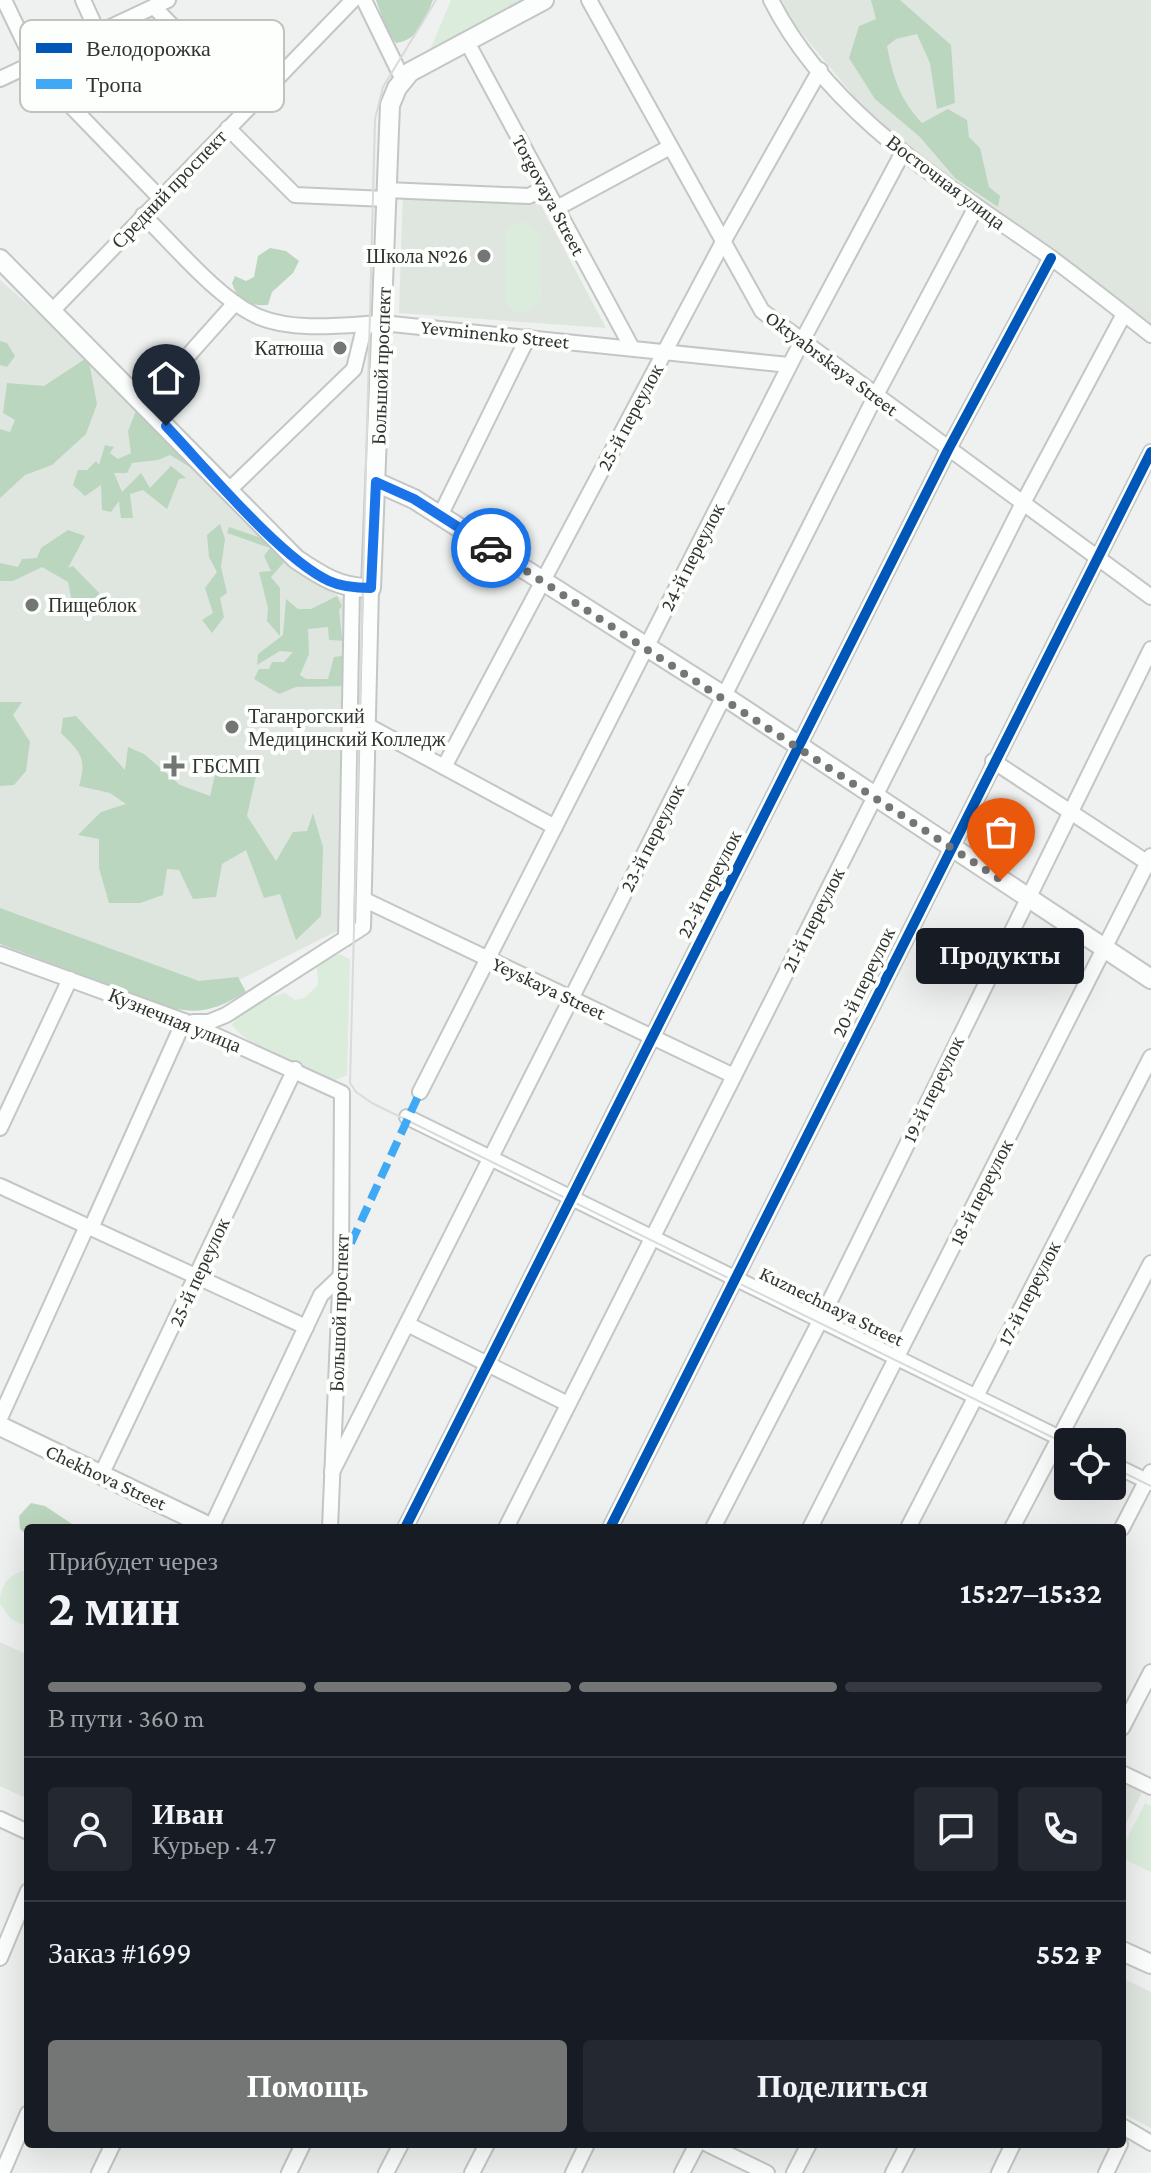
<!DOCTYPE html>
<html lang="ru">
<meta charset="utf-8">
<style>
body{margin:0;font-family:"Crimson Pro",serif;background:#242831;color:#f1f3f6;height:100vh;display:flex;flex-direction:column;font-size:30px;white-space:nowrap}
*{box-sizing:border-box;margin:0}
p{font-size:26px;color:#9ea1a6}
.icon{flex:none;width:44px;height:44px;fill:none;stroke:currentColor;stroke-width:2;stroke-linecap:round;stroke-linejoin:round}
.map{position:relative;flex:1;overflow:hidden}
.drawer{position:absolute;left:24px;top:1524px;width:1102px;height:624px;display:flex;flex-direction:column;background:#171b24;border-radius:8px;box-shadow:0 8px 32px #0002}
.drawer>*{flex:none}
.fabs{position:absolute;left:1054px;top:1428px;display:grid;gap:16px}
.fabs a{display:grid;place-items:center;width:72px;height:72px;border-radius:8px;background:#171b24;box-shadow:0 8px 32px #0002;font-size:40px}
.pin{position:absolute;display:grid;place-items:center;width:68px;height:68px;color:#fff;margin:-82px -34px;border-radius:50% 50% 50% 0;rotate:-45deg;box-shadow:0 0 8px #0007}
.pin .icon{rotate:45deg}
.courier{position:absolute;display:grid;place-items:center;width:80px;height:80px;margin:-40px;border:6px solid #1a73e8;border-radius:50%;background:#fff;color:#222;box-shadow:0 2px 10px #0007}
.bubble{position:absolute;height:56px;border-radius:8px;background:#171b24;box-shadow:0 8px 32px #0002;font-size:26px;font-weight:700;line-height:56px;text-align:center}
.summary em{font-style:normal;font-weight:700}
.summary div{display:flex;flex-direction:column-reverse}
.summary{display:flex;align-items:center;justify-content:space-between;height:136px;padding:0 24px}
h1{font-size:52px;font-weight:700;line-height:60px}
.bar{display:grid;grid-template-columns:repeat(4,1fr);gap:12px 8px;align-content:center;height:96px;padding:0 24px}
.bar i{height:10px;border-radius:6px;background:#363941}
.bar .current{background:#737674}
.bar p{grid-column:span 4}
.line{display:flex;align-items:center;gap:20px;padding:0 24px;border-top:2px solid #363941}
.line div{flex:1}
.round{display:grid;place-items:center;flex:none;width:84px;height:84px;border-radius:8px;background:#242831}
.primary-button{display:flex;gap:16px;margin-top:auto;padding:16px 24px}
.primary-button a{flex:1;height:92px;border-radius:8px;background:#737674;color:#fff;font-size:32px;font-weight:700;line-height:92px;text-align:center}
.primary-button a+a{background:#242831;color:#f1f3f6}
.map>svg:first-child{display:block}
.built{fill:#dee6df}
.green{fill:#dbecdd}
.forest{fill:#bbd6bf}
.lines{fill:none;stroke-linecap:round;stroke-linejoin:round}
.minor-casing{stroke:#c3c6c4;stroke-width:18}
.major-casing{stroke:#c3c6c4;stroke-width:22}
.minor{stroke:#fcfdfd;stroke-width:14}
.major{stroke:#fcfdfd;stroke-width:18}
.tram{stroke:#d9dad9;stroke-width:2}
.quiet{stroke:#3fa9f5;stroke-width:8;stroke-dasharray:16 8;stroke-linecap:butt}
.cycleway-casing{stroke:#fdfffd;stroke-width:15}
.cycleway{stroke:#0057b8;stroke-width:10}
.done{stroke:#737674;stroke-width:8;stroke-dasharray:0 14.4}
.route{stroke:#1a73e8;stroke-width:10}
.poi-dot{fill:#737674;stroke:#fdfffd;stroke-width:3}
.labels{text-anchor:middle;stroke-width:8;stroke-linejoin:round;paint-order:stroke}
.street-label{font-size:20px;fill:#313331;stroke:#fdfffd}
.poi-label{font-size:20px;fill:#313331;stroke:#fdfffd;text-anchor:start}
.key{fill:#fdfffd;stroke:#c0c2c0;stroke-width:2}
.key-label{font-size:22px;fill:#313331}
</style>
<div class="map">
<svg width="1151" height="2173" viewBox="0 0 1151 2173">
<rect width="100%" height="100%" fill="#eef1ef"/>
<g class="built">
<path d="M782,0H1151V330L879,127L791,20Z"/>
<path d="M403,192L537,198L606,328L399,313Z"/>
<path d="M0,280L88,357L296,564L350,605L345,927L185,1007L0,939Z"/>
<path d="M0,1642L28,1655V1799L0,1786Z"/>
<path d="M1122,1779L1143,1790L1122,1832Z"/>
<path d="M1122,1978L1151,1992V2128L1122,2113Z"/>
</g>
<g class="green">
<path d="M451,0H537L427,57Z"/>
<path d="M522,221L540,231L541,302L523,313L515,311L505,302V231Z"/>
<path d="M339,954L350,959L347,1075L335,1080C306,1069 251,1050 232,1025C237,1011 270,996 285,993L295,1000L304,998L318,985L317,965Z"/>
<path d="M23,1571L28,1572V1627L11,1619L0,1604C0,1587 6,1576 23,1571Z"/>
<path d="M1145,1803L1151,1806V1872L1122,1858V1849Z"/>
</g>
<g class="forest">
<path d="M376,0H433C425,19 419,40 396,43L387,31Z"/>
<path d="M871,0H900L951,45L955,103L937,109L930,63L917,34L896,39L887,46C893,77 900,100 922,123L948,109L967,120L969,137L980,148L989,187L1000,196L998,207L955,178L920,137L875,99L849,58L859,26L876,19Z"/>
<path d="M270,248L286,251L299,261L293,273L272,292L268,305C249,306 238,302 232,283L235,276L246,281L254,277L258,256Z"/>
<path d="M0,341L7,343L15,356L7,367L0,365Z"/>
<path d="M88,357L97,404L86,434L52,465L25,475L0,498V429L10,432L15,420L3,413L7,383L44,386Z"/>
<path d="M136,411L200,473L170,455L158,460L132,463L127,473H114L122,492L141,473L150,488L171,466L186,478L179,479L167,509L143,490L130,494L133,518H121L119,501L111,512L102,510L101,485L85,496L73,485L78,470H87L96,461L99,465L105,445L114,447L110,453L118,459L131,453L128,431Z"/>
<path d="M220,524L225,539L221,567L227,593L220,598L224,617L212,633L202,620L213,613L205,588L217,572L209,557L207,535Z"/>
<path d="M229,527L264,539H275L286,560L271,577L280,588V636L267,621L268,608L259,572L271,571L264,556L270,548L227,533Z"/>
<path d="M68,530L85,536L68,568L73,566L100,594L74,612L68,582L42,567L13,581H0V563L18,567L22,559L37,558L41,548Z"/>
<path d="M337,596L342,606L339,610L342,637L348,634L347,641L329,640L328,627L308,629L309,654L300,675L306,679H328L334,657L348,655L342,675L347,686L296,687L279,694L254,679L259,669H269L272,662H284L293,652L280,651L257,665L258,654L283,635L286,599L298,609H311Z"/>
<path d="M0,702H22L13,715L30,742L26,771L14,785L0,786Z"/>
<path d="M76,716L125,770L128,747L144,754L180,785L210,796L216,771L231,761L257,771L247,816L276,861L293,832L307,831L313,813L323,847L321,916L296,940L280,894L264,898L246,850L222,864L216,897L193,899L179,870L167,869L163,895L140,903H109L99,868V839L78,835L101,812L126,804L110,793L79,786C87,758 81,753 61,733L63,718Z"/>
<path d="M0,908L199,981L238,977L246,992C219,1008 200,1016 169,1007L0,944Z"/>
<path d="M31,1503L45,1506L78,1528H28V1536L20,1529L19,1516Z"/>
</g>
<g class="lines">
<g class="minor-casing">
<g id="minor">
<path d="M4,0L39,73L160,198"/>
<path d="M83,0L98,33"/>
<path d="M364,0L403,80"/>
<path d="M589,0L762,311L1151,597"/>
<path d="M771,0C829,115 948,185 1050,257C1084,282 1118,309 1151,335"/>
<path d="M154,7L250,106"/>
<path d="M467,42L632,348"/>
<path d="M0,79L168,0"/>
<path d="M228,128L295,195L386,199"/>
<path d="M386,190L529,196L545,187"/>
<path d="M557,208L670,147"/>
<path d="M143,215C176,247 218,299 259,317C295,332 345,325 382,323L789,365"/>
<path d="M52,311L353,0"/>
<path d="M145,404L235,303"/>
<path d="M228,491L354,369L363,332L369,324"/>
<path d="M440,516L528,337"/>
<path d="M370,727L555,827"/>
<path d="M993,761L1151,865"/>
<path d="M444,767L723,242L820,70"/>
<path d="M365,900L734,1076"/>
<path d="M346,938L352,588"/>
<path d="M0,954L184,1021L342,1093L341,1265L330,1528"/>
<path d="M193,1022H209L226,1015L363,927L371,588"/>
<path d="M420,1092L801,343L903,152"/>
<path d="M407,1117L1068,1442"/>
<path d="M0,1128L70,979"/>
<path d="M0,1186L306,1327"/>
<path d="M91,1228L184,1021"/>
<path d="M407,1324L568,1404"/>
<path d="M0,1418L87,1226"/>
<path d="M1112,1464L1151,1483"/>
<path d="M332,1472L875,397L976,207"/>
<path d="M101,1475L295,1069"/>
<path d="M211,1528L321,1295L341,1276"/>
<path d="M405,1528L948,450L1051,258"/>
<path d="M506,1528L1023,503L1124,314"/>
<path d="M610,1528L1151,452"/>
<path d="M713,1528L820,1321L1151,649"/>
<path d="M810,1528L1151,856"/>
<path d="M908,1528L1151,1057"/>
<path d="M1012,1528L1151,1263"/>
<path d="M1122,1528L1151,1472"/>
<path d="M1122,1728L1151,1672"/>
<path d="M1122,1773L1151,1787"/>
<path d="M0,1819L28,1832"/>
<path d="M0,1958L28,1891"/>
<path d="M1122,2126L1151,2143"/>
<path d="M707,2144L767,2173"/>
<path d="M2,2173L28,2113"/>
<path d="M99,2173L113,2144"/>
<path d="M289,2173L303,2144"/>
<path d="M386,2173L401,2144"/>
<path d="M472,2173L487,2144"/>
<path d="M573,2173L587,2144"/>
<path d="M682,2173L697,2144"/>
<path d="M794,2173L809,2144"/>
<path d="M893,2173L908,2144"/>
<path d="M999,2173L1013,2144"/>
<path d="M1106,2173L1120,2144"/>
</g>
</g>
<g class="major-casing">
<g id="major">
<path d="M0,259L296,559C321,576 341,589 371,588L390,105L397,88L410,72L544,0"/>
<path d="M376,482L414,499L724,696L1151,979"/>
<path d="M0,1426L212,1528"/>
<path d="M1122,1951L1151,1964"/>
</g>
</g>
<use href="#minor" class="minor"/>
<use href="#major" class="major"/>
<g class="tram">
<path d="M436,0L383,87L375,119L350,1083L356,1092L372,1103L1068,1445"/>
<path d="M1112,1467L1151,1486"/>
</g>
<path class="quiet" d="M341,1265L420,1092"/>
<g class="cycleway-casing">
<g id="cycleway">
<path d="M405,1528L948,450L1051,258"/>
<path d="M610,1528L1151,452"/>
</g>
</g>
<use href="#cycleway" class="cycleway"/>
</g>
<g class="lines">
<path class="done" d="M491,548L1001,880"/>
<path class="route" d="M166,426C205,467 280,558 329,581C342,587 357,588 371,588L376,482L414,499L491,548"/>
</g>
<g class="poi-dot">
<circle cx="484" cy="256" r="8"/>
<circle cx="340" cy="348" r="8"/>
<circle cx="32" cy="605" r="8"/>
<circle cx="232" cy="727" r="8"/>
<path d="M170 754h8v8h8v8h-8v8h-8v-8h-8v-8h8z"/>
</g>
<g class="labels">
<g class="street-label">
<text transform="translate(946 182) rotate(37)" y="7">Восточная улица</text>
<text transform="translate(169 189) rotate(-46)" y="7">Средний проспект</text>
<text transform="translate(549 195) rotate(62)" y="7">Torgovaya Street</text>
<text transform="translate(495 334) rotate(6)" y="7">Yevminenko Street</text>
<text transform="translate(832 363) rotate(37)" y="7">Oktyabrskaya Street</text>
<text transform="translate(381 366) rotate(-88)" y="7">Большой проспект</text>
<text transform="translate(630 417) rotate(-62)" y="7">25-й переулок</text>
<text transform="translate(692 557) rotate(-63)" y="7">24-й переулок</text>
<text transform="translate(652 838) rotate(-63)" y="7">23-й переулок</text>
<text transform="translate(709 884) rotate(-63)" y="7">22-й переулок</text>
<text transform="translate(813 920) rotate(-63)" y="7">21-й переулок</text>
<text transform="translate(863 982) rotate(-64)" y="7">20-й переулок</text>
<text transform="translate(549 988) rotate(25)" y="7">Yeyskaya Street</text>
<text transform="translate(175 1020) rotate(22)" y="7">Кузнечная улица</text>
<text transform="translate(933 1089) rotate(-64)" y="7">19-й переулок</text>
<text transform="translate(981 1192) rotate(-63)" y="7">18-й переулок</text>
<text transform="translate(199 1272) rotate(-65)" y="7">25-й переулок</text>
<text transform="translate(1029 1293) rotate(-63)" y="7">17-й переулок</text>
<text transform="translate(832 1306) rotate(26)" y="7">Kuznechnaya Street</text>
<text transform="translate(339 1313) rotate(-88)" y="7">Большой проспект</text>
<text transform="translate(106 1477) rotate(25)" y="7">Chekhova Street</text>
</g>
<g class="poi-label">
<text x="468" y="263" text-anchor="end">Школа №26</text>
<text x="324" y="355" text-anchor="end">Катюша</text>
<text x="48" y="612">Пищеблок</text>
<text x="248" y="723">Таганрогский<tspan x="248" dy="23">Медицинский Колледж</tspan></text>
<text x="192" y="773">ГБСМП</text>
</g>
</g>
<rect x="20" y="20" width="264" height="92" rx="12" class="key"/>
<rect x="36" y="43" width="36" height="10" fill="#0057b8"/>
<rect x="36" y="79" width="36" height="10" fill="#3fa9f5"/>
<g class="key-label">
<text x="86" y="56">Велодорожка</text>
<text x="86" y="92">Тропа</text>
</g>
</svg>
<div class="fabs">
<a><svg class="icon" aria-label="locate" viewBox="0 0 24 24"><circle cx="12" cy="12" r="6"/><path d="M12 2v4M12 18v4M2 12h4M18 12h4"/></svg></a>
</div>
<div class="pin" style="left:1001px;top:880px;background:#ea580c"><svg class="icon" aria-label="bag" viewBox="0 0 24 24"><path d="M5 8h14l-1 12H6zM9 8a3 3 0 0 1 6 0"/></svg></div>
<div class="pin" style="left:166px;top:426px;background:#1f2937"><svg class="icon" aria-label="home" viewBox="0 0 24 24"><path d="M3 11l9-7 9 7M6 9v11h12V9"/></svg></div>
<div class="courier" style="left:491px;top:548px"><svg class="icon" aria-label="car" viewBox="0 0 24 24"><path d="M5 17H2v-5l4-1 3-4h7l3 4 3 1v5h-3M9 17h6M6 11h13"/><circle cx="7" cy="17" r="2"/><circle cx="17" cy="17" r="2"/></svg></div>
<div class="bubble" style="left:916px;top:928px;width:168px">Продукты</div>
<section class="drawer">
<div class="summary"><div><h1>2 мин</h1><p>Прибудет через</p></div><em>15:27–15:32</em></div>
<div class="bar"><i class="current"></i><i class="current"></i><i class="current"></i><i></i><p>В пути · 360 m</p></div>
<div class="line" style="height:144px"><a class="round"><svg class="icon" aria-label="person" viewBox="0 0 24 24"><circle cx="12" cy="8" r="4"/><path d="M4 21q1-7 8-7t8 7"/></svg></a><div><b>Иван</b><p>Курьер · 4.7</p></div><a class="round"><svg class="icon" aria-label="chat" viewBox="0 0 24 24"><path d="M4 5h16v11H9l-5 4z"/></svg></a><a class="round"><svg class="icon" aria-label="phone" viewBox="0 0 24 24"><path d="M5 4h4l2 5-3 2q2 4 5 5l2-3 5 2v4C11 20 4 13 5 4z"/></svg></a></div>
<div class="line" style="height:104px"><div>Заказ #1699</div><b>552 ₽</b></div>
<div class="primary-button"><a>Помощь</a><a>Поделиться</a></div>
</section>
</div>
